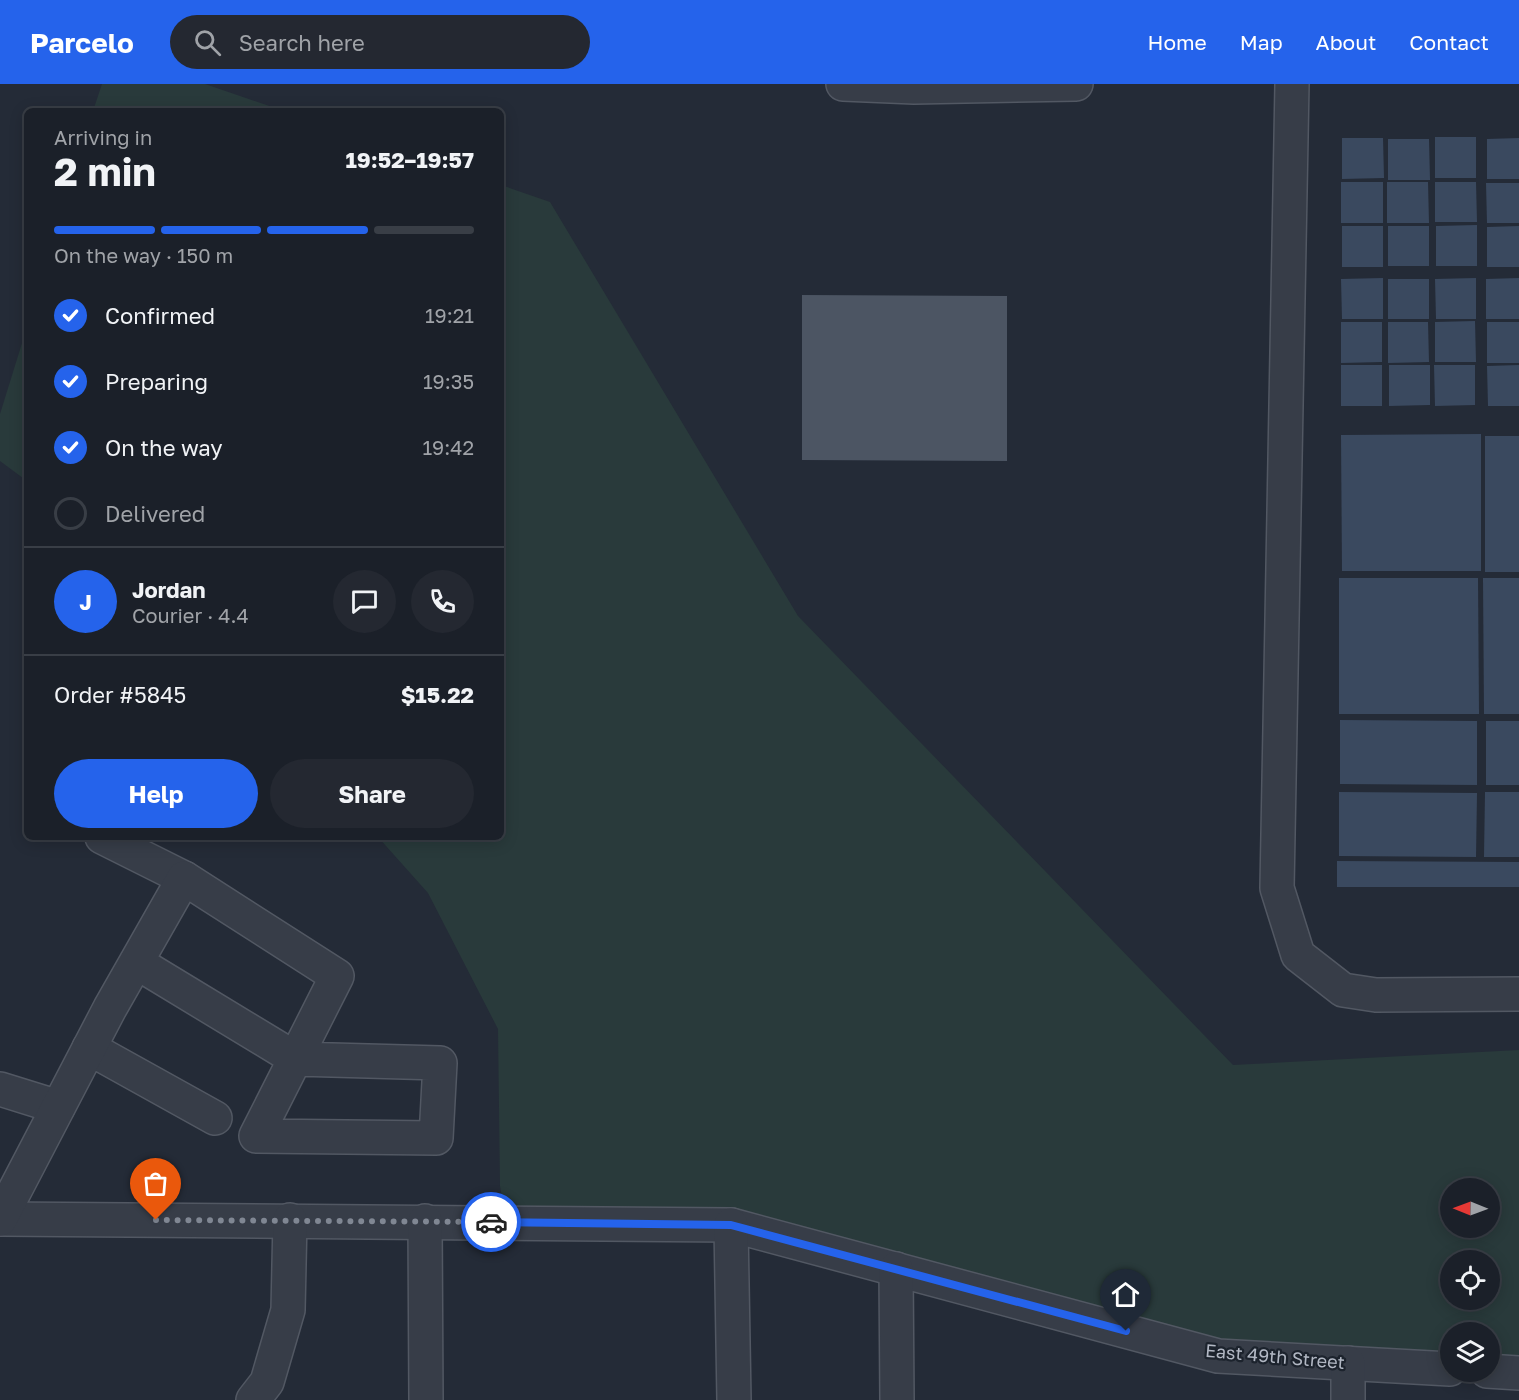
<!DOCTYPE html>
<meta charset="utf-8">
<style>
body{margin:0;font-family:"Golos Text",sans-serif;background:#242831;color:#f1f3f6;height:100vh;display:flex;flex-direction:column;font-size:22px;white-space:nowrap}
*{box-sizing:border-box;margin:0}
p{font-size:20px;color:#a0a3a8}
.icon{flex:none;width:33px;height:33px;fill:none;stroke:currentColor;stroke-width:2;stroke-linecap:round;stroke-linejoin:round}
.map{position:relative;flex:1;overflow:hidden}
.details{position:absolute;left:24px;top:24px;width:480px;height:732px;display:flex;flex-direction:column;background:#1b2029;border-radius:9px;box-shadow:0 3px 15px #0003,0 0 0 2px #393e46}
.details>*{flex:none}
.needle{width:39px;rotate:271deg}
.buttons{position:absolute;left:1440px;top:1094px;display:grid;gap:12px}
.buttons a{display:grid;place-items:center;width:60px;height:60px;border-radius:50%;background:#1b2029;box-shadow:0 3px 15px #0003,0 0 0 2px #393e46;font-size:30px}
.pin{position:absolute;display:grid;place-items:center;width:51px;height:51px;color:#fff;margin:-62px -26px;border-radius:50% 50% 50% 0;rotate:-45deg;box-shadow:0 0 6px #0007}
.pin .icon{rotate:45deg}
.courier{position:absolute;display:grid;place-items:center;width:60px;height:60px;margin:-30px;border:4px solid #2563eb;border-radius:50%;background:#fff;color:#222;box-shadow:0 2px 8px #0007}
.headline em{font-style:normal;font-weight:700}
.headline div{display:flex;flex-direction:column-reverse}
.headline{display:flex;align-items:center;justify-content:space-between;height:102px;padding:0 30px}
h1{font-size:39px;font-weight:700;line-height:45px}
.bar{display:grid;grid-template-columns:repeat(4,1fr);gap:9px 6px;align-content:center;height:72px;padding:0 30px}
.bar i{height:8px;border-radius:4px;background:#393e46}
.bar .on{background:#2563eb}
.bar p{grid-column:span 4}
.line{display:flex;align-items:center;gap:15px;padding:0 30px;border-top:2px solid #393e46}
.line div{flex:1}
.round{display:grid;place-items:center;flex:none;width:63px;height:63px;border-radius:32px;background:#242831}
ol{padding:0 30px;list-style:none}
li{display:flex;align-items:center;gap:18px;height:66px}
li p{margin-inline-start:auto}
li .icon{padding:6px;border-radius:50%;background:#2563eb;color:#fff;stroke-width:4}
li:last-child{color:#a0a3a8}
li i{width:33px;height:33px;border:3px solid #393e46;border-radius:50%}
.action{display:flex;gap:12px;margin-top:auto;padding:12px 30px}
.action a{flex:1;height:69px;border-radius:36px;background:#2563eb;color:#fff;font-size:24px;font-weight:700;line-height:69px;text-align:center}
.action a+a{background:#242831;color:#f1f3f6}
header{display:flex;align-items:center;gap:36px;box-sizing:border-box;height:84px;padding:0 30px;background:#2563eb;color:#fff}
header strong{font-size:28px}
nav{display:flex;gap:33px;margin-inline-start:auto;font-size:21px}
.search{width:420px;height:54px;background:#242831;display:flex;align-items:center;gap:15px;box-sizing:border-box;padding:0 21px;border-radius:33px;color:#a0a3a8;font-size:22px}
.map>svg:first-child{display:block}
.green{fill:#293a3b;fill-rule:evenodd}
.water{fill:#3a495f}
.building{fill:#4c5563}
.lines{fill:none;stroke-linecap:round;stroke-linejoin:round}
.minor-casing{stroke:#525863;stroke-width:36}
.minor{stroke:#373d48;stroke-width:33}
.done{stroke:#808793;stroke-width:6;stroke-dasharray:0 10.8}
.route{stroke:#2563eb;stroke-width:8}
.labels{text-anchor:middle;stroke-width:4.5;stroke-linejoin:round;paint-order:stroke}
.street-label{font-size:18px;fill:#b2b8c4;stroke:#1c232d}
</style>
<header>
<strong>Parcelo</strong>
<div class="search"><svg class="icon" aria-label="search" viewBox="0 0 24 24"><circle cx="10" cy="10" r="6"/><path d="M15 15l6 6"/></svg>Search here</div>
<nav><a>Home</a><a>Map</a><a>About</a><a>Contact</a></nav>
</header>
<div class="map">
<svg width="1519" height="1316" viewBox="0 0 1519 1316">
<rect width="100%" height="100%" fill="#242b37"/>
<g class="green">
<path d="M102,0H205L284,27H93Z"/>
<path d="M501,101L550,118L798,532L1233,981L1519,966V1285L1490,1284V1248H1450V1283L1218,1272L731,1141L506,1138L500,1102L498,945L428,809L378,753H501ZM1450,1104H1490V1143H1450ZM1450,1176H1490V1215H1450Z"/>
<path d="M27,243V397L0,377V330Z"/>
</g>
<g class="water">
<rect x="1435" y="53" width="41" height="41"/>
<path d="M1342,54H1383L1384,94L1342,95Z"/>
<path d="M1519,54V95H1487V55Z"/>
<path d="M1388,55H1429L1430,96H1388Z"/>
<rect x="1341" y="98" width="42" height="41"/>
<path d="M1387,98H1428L1429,139H1387Z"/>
<path d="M1435,98H1476L1477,138H1435Z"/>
<path d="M1486,99H1519V139H1487Z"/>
<path d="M1477,141V182H1436V142Z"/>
<rect x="1342" y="142" width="41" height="41"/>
<rect x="1388" y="142" width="41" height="40"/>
<path d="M1519,142V183H1487V143Z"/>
<path d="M1383,194V235H1342L1341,195Z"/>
<path d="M1476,194V235H1436L1435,195Z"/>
<path d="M1519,194V235H1486V195Z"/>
<rect x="1388" y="195" width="41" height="40"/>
<path d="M1475,237L1476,278H1435V238Z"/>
<path d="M1341,238H1382V278L1341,279Z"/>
<path d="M1388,238H1428L1429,278L1388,279Z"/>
<rect x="1487" y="238" width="32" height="41"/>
<rect x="1341" y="281" width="41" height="41"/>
<path d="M1389,281H1430V321L1389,322Z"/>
<path d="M1434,281H1475V321L1435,322Z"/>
<path d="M1519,281V322H1488L1487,282Z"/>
<path d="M1481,350V487H1342L1341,351Z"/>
<rect x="1485" y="352" width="34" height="136"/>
<path d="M1339,494H1478L1479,630H1339Z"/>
<path d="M1483,494H1519V630H1484Z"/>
<path d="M1340,636L1477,637V701L1340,700Z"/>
<rect x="1486" y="637" width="33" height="64"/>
<path d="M1339,708L1477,709L1476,773L1339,772Z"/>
<path d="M1485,708H1519V773H1484Z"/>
<path d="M1337,777L1519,778V803H1337Z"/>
</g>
<path class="building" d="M802,211L1007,212V377L802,376Z"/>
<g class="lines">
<g class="minor-casing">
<g id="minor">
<path d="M843,0L914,3L1076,0"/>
<path d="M1292,0L1277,804L1298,871L1343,906L1376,911L1519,910"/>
<path d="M102,753L184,794"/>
<path d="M89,964L215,1034"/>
<path d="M0,1005L58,1023"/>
<path d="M0,1135L731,1141L1218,1272L1450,1285"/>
<path d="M0,1135L110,924L184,794L337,892L256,1052L436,1054L440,979L296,975L136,878"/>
<path d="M425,1137L426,1316"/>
<path d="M731,1141L734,1316"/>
<path d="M896,1185L897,1316"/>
<path d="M1348,1279V1316"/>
<path d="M1487,1287L1519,1289"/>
<path d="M253,1316L267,1298L288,1226L290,1136"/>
</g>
</g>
<use href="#minor" class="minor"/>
</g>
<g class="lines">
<path class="done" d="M156,1136L491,1138"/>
<path class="route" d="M491,1138L731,1141L1126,1247"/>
</g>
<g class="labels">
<g class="street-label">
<text transform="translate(1275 1273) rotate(5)" y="6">East 49th Street</text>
</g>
</g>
</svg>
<div class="buttons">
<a><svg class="needle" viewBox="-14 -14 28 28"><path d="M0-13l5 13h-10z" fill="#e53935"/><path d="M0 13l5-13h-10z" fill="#a0a3a8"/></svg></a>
<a><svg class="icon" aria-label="locate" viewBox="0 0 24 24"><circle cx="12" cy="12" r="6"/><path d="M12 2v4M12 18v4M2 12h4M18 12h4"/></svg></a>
<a><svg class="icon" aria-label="layers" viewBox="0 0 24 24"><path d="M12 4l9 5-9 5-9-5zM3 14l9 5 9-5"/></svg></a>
</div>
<div class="pin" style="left:156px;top:1136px;background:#ea580c"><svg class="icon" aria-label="bag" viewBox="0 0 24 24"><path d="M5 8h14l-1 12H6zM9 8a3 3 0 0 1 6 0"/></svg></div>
<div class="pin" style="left:1126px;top:1247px;background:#1f2937"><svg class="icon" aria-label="home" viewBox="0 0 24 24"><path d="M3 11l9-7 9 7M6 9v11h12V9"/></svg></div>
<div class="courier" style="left:491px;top:1138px"><svg class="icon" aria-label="car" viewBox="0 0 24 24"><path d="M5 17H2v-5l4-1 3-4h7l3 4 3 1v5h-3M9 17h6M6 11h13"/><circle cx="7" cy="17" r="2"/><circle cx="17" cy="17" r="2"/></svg></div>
<section class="details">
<div class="headline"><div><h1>2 min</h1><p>Arriving in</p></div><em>19:52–19:57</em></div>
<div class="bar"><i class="on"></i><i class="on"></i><i class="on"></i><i></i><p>On the way · 150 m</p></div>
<ol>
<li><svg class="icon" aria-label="check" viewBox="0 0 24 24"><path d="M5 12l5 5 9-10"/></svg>Confirmed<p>19:21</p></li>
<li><svg class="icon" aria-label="check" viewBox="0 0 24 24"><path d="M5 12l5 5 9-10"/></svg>Preparing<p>19:35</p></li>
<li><svg class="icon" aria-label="check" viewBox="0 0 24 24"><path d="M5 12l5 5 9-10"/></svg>On the way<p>19:42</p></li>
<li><i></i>Delivered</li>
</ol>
<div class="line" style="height:108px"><b class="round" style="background:#2563eb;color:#fff">J</b><div><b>Jordan</b><p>Courier · 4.4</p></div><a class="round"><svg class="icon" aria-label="chat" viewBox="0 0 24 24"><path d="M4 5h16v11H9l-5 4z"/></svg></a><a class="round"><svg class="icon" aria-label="phone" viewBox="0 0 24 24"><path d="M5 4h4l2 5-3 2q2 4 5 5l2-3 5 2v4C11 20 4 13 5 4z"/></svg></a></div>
<div class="line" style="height:78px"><div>Order #5845</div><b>$15.22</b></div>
<div class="action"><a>Help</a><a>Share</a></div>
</section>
</div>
